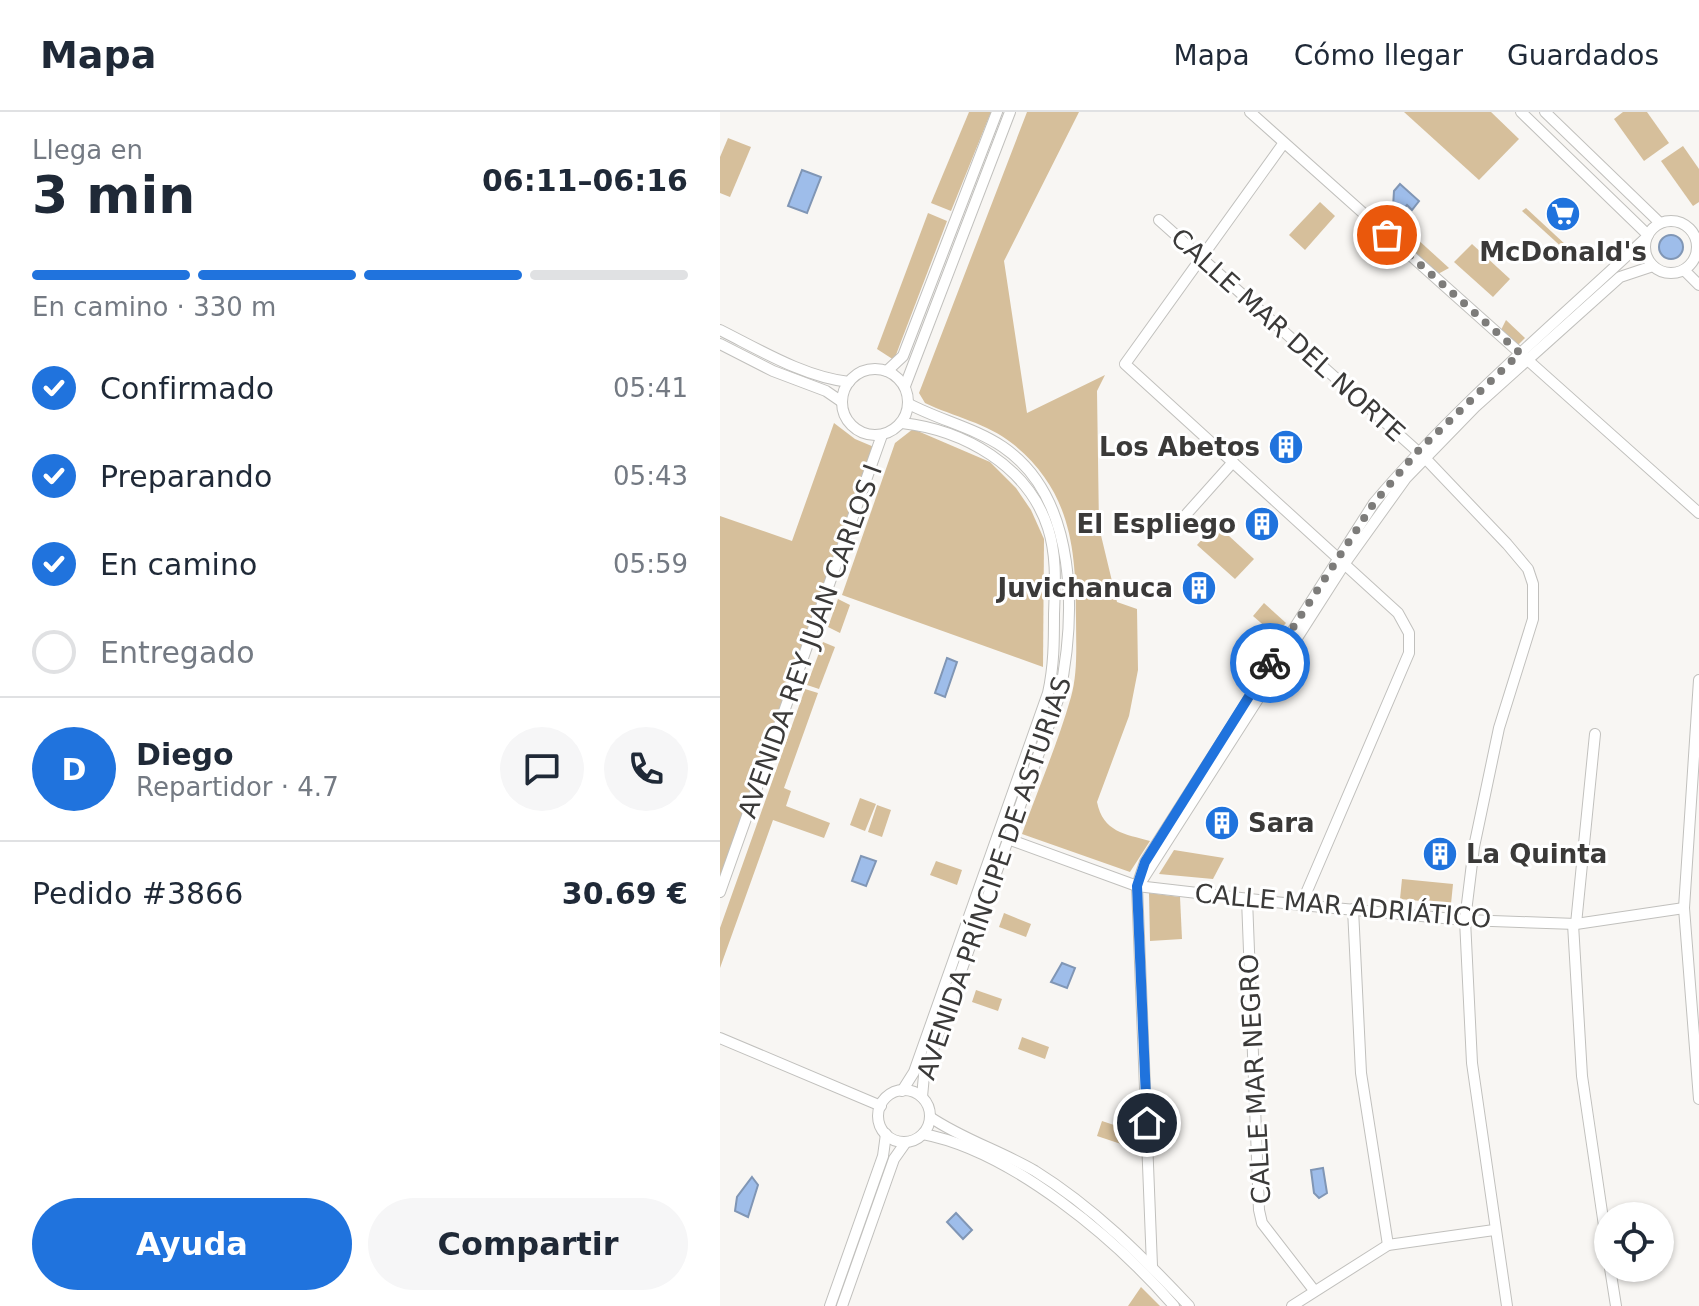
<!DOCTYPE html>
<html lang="es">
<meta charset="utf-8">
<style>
body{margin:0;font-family:"DejaVu Sans",sans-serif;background:#f6f6f7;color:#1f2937;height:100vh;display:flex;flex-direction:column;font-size:30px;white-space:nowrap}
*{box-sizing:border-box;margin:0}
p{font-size:26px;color:#747a83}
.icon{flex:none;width:44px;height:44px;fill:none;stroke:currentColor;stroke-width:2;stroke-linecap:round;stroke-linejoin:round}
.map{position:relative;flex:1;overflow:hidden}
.panel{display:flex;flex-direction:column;background:#fff;width:720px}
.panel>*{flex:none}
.fabs{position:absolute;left:874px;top:1090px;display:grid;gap:16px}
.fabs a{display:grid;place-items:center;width:80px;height:80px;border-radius:50%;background:#fff;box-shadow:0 2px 6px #0004;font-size:40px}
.pin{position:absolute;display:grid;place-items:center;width:68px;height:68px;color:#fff;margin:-34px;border:4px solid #fff;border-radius:50%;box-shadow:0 2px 8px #0007}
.courier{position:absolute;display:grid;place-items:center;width:80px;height:80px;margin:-40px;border:6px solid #2073dd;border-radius:50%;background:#fff;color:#222;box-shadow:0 2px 10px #0007}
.head em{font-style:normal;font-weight:700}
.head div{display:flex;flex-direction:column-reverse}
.head{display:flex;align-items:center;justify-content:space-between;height:136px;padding:0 32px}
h1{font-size:52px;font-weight:700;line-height:60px}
.bar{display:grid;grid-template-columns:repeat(4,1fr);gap:12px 8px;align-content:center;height:96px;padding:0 32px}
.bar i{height:10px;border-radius:6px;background:#e0e1e3}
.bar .current{background:#2073dd}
.bar p{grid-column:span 4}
.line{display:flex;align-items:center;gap:20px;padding:0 32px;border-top:2px solid #e0e1e3}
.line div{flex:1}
.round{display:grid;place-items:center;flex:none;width:84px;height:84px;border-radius:42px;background:#f6f6f7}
ol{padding:0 32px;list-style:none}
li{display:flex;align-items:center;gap:24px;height:88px}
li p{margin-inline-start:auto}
li .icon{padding:8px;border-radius:50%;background:#2073dd;color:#fff;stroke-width:4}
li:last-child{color:#747a83}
li i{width:44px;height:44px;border:4px solid #e0e1e3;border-radius:50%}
.action{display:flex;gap:16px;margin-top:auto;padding:16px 32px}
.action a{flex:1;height:92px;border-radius:48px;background:#2073dd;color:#fff;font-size:32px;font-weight:700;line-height:92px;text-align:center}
.action a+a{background:#f6f6f7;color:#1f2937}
header{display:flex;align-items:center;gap:48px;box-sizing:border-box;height:112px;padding:0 40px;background:#fff;border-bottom:2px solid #e0e1e3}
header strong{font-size:38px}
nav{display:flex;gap:44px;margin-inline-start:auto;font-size:28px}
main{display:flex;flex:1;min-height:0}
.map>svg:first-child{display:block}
.green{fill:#d6bf9b}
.water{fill:#9ebdea;stroke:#8096b5;stroke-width:2}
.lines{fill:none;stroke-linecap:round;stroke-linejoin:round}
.minor-casing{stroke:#c1c0bd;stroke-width:12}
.minor{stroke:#fff;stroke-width:10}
.done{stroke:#7d7c7a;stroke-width:8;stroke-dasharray:0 14.4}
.route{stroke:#2073dd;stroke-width:10}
.labels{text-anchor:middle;stroke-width:6;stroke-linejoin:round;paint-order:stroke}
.poi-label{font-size:26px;font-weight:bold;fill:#3b3a39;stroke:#fff;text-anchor:end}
.street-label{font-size:26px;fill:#3b3a39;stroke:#fff}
</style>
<header>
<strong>Mapa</strong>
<nav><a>Mapa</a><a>Cómo llegar</a><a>Guardados</a></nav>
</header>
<main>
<section class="panel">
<div class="head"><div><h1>3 min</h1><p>Llega en</p></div><em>06:11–06:16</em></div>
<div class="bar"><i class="current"></i><i class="current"></i><i class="current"></i><i></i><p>En camino · 330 m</p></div>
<ol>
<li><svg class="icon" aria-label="check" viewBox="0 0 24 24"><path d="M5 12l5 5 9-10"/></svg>Confirmado<p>05:41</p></li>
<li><svg class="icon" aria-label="check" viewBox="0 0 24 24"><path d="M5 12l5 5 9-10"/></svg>Preparando<p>05:43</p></li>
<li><svg class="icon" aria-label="check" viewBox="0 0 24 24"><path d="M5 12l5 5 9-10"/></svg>En camino<p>05:59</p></li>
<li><i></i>Entregado</li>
</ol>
<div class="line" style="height:144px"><b class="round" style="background:#2073dd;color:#fff">D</b><div><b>Diego</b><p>Repartidor · 4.7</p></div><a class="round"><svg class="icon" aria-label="chat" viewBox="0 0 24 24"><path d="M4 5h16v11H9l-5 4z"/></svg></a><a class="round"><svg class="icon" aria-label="phone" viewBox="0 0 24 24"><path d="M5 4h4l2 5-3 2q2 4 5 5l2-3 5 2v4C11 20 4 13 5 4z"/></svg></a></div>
<div class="line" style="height:104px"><div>Pedido #3866</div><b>30.69 €</b></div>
<div class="action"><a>Ayuda</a><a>Compartir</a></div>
</section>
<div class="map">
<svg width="979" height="1194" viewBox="0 0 979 1194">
<rect width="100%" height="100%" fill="#f8f6f3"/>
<g class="green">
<path d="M249,0H271L231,99L211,91Z"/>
<path d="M307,0H359L284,149L307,301L385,263L377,279L379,415L397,490L417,497L418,558L409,604L377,690C383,720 405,722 430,729L410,760L302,722C318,677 338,631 351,585C358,560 356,532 356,506C356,437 351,379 293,332C267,311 234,305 205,291L199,281Z"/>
<path d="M684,0H771L799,27L759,68Z"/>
<path d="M903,0H927L949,31L924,49L894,7Z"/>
<path d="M8,26L31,35L10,85L0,81V45Z"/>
<path d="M963,34L979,57V90L973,94L941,49Z"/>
<path d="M600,90L615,104L585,138L569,123Z"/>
<path d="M806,96L860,146L857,149L802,99Z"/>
<path d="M208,101L227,109L174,248L157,237Z"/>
<path d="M696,126L729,156L718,162L692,139Z"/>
<path d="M752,132L790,167L773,185L734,150Z"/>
<path d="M786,208L805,226L797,234L781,218Z"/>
<path d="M114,311L135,327L154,335L0,766V404L72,429Z"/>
<path d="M193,317L270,350L296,376L311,398L324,427L323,555L122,483L175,331Z"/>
<path d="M496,412L534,447L515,467L477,433Z"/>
<path d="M118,487L130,493L120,521L108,515Z"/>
<path d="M544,491L566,511L555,523L533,504Z"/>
<path d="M103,530L115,535L99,577L87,573Z"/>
<path d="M85,577L98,581L64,676L71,679L66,694L110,711L104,726L53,708L0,856V816Z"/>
<path d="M140,686L156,692L145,719L130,713Z"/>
<path d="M157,693L171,698L162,725L148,720Z"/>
<path d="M454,738L504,746L493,767L439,762Z"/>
<path d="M216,749L242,758L237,773L210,763Z"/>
<path d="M682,767L733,772L731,792L680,787Z"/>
<path d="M429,781L460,785L462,827L430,829Z"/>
<path d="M284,801L311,812L306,825L279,815Z"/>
<path d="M256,878L282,887L278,899L252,890Z"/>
<path d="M302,925L329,935L325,947L298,937Z"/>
<path d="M382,1009L412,1019L407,1034L377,1024Z"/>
<path d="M421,1175L440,1194H408Z"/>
</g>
<g class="water">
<path d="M82,58L101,65L87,101L68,94Z"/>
<path d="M680,72L699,89L692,98L687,93L680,101L673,95L674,79Z"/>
<circle cx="951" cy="135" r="12"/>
<path d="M227,546L237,550L225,585L215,581Z"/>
<path d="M141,744L156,749L146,774L132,769Z"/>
<path d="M342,851L355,856L347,876L331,870Z"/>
<path d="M603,1056L607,1081L599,1086L594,1081L591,1058Z"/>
<path d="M32,1065L38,1073L28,1105L15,1099L17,1085Z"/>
<path d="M236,1101L252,1118L243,1127L227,1110Z"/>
</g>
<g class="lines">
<g class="minor-casing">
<g id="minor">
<path d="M530,0L979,401"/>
<path d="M801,0L928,123"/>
<path d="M825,0L940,111"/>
<path d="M563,32L405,252L678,501L689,521V541L581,793"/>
<path d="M439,108L705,346L787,432L808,457L813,472V507L779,616L754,735L745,808L752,951L787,1194"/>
<circle cx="951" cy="135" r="26"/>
<path d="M964,158L979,173"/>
<path d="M0,218C40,238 84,265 129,270"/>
<path d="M0,232L53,259L106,279L122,290"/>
<circle cx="155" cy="290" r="33"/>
<path d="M167,259L183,244L277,0"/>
<path d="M185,274L290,0"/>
<path d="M189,292C219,308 255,316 283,335C359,387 356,505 339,585L204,963L202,985"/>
<path d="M182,311C244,318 308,354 328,416C337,444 335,473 334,502C334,529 334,554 328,581L194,960L182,979"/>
<path d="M463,406L513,350"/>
<path d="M979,568L964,796L979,987"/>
<path d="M288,727L417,774L581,793L745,808L856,812L964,796"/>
<path d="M421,770L625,451L686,366L755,295L900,165L933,154"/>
<path d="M0,780L162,323"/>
<path d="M527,787L539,1098L542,1111L593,1177"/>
<path d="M633,797L641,961L668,1133"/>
<path d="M853,812L862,964L888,1141"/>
<path d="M856,812L875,622"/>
<path d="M0,926L161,994"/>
<circle cx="184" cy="1004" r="26"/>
<path d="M210,1005C242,1027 281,1039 315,1059C373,1095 422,1144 469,1194"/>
<path d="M203,1022C292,1039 396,1127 454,1194"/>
<path d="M432,1154L417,774L425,750L654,391C736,294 834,212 926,126"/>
<path d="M890,1156L896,1194"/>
<path d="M110,1194L163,1044L166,1022"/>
<path d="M122,1194L174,1047L186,1030"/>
<path d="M572,1194L668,1133L774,1118"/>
</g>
</g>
<use href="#minor" class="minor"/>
</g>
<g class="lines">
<path class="done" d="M550,551L654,391L697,340L800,241L667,123"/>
<path class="route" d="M427,1011L417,774L425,750L550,551"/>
</g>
<defs>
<g id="supermarket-disc" transform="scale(1.8)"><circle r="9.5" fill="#2073dd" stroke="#fff"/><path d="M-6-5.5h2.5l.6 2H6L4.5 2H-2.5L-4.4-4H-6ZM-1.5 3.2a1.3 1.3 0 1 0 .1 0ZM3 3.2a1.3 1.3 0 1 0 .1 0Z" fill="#fff"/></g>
<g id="building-disc" transform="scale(1.8)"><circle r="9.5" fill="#2073dd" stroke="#fff"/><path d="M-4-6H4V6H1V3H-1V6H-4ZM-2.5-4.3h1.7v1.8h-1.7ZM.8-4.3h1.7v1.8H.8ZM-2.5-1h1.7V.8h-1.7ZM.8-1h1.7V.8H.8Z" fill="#fff"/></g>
</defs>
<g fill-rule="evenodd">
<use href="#supermarket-disc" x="843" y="102"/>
<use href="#building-disc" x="566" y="335"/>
<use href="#building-disc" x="542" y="412"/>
<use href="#building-disc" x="479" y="476"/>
<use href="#building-disc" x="502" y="711"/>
<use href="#building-disc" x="720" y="742"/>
</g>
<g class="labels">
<g class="poi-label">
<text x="843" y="149" text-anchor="middle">McDonald's</text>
<text x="540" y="344">Los Abetos</text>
<text x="516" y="421">El Espliego</text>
<text x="453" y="485">Juvichanuca</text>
<text x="528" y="720" text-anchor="start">Sara</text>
<text x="746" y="751" text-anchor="start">La Quinta</text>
</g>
<g class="street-label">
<text transform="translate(568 223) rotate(42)" y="9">CALLE MAR DEL NORTE</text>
<text transform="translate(90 529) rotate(-70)" y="9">AVENIDA REY JUAN CARLOS I</text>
<text transform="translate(274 766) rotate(-71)" y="9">AVENIDA PRÍNCIPE DE ASTURIAS</text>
<text transform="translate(623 794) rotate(5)" y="9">CALLE MAR ADRIÁTICO</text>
<text transform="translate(535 967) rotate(-93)" y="9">CALLE MAR NEGRO</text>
</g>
</g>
</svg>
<div class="fabs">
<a><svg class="icon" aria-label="locate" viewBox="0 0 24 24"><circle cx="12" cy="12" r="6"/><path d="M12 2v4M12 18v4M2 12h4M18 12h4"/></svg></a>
</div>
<div class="pin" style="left:667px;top:123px;background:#ea580c"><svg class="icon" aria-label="bag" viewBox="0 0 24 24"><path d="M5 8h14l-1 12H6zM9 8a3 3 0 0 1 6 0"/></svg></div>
<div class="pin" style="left:427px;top:1011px;background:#1f2937"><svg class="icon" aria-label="home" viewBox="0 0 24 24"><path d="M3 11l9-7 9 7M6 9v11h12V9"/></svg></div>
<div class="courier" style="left:550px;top:551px"><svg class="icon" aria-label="bike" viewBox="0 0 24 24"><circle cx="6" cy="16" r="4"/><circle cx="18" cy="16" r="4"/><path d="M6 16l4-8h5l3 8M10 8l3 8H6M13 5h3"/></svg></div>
</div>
</main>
